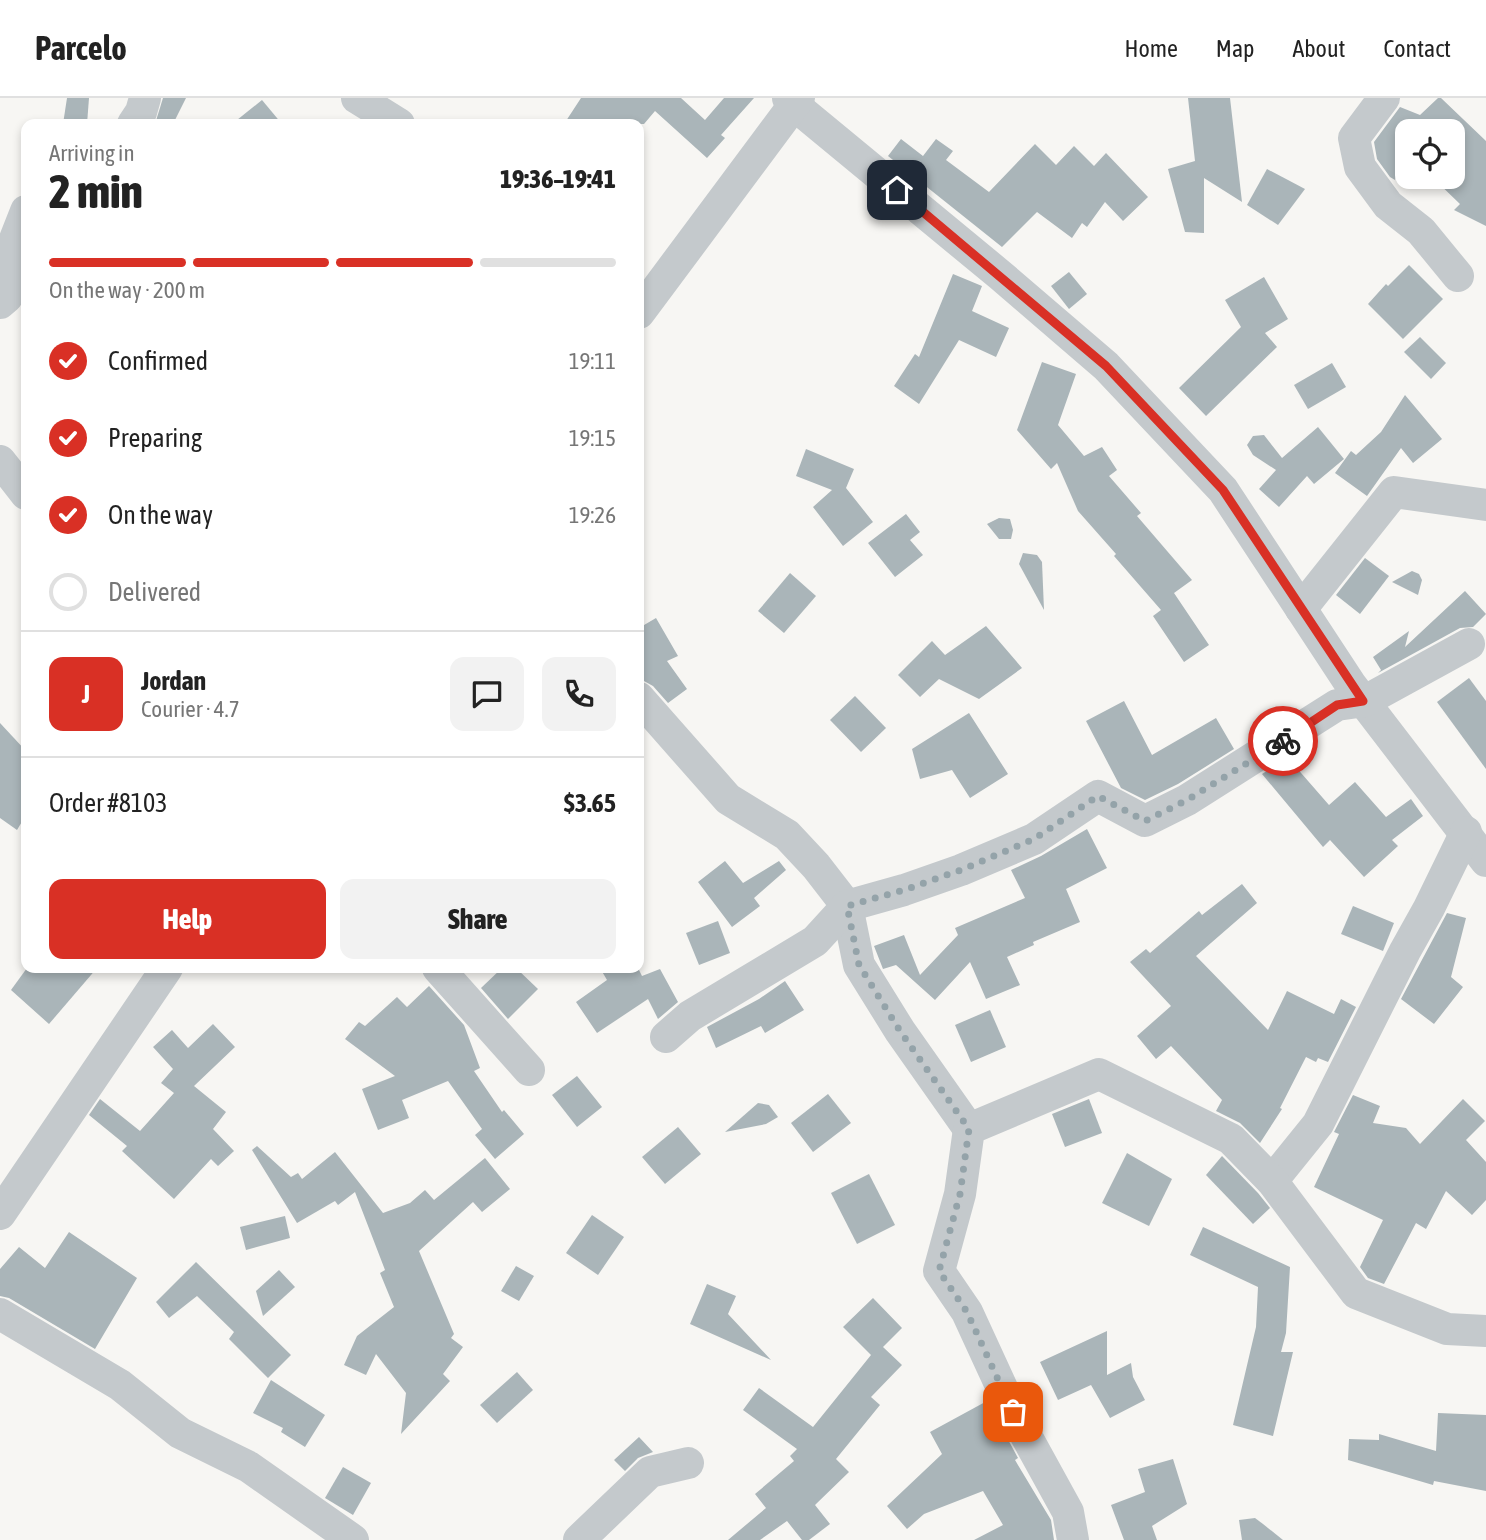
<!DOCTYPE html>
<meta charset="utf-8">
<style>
body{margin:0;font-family:"Asap Condensed",sans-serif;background:#f2f2f2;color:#222;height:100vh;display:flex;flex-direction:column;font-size:26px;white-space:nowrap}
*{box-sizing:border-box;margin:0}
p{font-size:23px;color:#767676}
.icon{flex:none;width:38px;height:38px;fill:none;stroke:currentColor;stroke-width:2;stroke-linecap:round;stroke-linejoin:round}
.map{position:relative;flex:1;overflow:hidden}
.drawer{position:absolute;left:21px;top:21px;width:623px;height:854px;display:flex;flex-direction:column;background:#fff;border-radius:14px;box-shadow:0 4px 10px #0003}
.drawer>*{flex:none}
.controls{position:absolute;left:1395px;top:21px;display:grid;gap:14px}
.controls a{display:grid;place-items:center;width:70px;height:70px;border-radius:14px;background:#fff;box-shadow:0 4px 10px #0003;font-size:35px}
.pin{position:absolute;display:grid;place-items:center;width:60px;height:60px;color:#fff;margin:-30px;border-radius:14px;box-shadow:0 4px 10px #0006}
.courier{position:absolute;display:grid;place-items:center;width:70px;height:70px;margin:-35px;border:5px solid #d93025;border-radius:50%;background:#fff;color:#222;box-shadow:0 2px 9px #0007}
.summary em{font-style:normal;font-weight:800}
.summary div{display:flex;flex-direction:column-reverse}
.summary{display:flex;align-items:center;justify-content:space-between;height:119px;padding:0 28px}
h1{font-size:46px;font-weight:800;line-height:52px}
.bar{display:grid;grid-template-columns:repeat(4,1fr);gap:10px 7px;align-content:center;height:84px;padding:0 28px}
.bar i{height:9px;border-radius:5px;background:#e0e0e0}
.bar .current{background:#d93025}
.bar p{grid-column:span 4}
.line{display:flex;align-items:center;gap:18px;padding:0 28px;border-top:2px solid #e0e0e0}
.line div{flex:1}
.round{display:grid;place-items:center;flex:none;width:74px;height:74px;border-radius:14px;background:#f2f2f2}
ol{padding:0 28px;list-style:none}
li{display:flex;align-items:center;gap:21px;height:77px}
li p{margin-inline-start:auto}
li .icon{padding:7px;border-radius:50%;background:#d93025;color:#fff;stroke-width:4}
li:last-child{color:#767676}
li i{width:38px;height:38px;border:4px solid #e0e0e0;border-radius:50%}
.primary-button{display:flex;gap:14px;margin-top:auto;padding:14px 28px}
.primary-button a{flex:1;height:80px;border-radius:14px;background:#d93025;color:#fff;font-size:28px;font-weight:800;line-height:80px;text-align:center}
.primary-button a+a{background:#f2f2f2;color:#222}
header{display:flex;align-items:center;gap:42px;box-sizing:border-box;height:98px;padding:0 35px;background:#fff;border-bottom:2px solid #e0e0e0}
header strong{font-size:33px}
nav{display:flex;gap:38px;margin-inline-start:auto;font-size:24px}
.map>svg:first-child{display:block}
.building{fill:#aab5b9}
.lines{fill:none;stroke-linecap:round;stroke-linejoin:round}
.minor{stroke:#c4c9cc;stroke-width:32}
.done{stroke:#94a3a9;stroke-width:7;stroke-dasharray:0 12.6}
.route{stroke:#d93025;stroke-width:9}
</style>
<header>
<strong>Parcelo</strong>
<nav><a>Home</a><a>Map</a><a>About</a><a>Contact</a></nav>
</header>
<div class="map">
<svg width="1486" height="1442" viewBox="0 0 1486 1442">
<rect width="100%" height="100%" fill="#f7f6f3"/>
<g class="building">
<path d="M67,0H89L87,26H63Z"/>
<path d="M163,0H186L173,26H155Z"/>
<path d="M581,0H681L705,22L724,0H754L721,37L725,40L707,60L655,13L644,26H564Z"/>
<path d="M1188,0H1230L1242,104L1204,80V135L1185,134L1168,71L1195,63Z"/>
<path d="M1438,0H1441L1486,43V128L1454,112L1460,106L1432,79H1452V33H1407V47L1395,82L1390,79L1377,61L1374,44L1400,9L1420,17Z"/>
<path d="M262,2L282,26H232Z"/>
<path d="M901,41L923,58L936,41L953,53L946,62L989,94L1035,46L1056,67L1074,48L1094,68L1106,55L1148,99L1123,123L1105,104L1087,129L1082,125L1072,140L1037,114L1002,149L888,58Z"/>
<path d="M1267,71L1305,91L1278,127L1247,107Z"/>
<path d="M1409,167L1443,201L1403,241L1368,206L1386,186L1388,188Z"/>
<path d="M1069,174L1087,196L1069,211L1051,188Z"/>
<path d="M953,176L982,188L972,213L1009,230L996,259L959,242L919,306L894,288L915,256L919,259Z"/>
<path d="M1264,179L1288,221L1265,235L1277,249L1206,318L1179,290L1241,229L1225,202Z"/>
<path d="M1420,239L1446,265L1431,281L1404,254Z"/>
<path d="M1042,264L1076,276L1058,327L1084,358L1102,349L1117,372L1109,378L1141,415L1137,418L1192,482L1174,495L1209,547L1184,564L1153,518L1161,512L1114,458L1116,456L1078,413L1057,365L1051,371L1017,332Z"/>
<path d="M1332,265L1346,289L1308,311L1294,287Z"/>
<path d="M1405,297L1442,341L1413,365L1401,350L1367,398L1335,375L1351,353L1356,357L1381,334Z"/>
<path d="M1318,329L1344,361L1314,386L1307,378L1279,409L1259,391L1276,372L1253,357L1247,347L1253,338L1264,337L1282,360Z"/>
<path d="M806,351L854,371L846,390L873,424L843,448L813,409L832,392L796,378Z"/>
<path d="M906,416L920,434L910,442L923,457L895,479L868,445Z"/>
<path d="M999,420L1010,421L1013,432L1011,441H999L987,426Z"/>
<path d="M1023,455L1037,457L1042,464L1044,512L1019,466Z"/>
<path d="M1365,460L1389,478L1360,516L1336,497Z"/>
<path d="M1412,473L1419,476L1422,482L1418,497L1392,484Z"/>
<path d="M790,475L816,498L784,535L758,513Z"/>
<path d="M1465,493L1486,516L1473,529L1460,530L1378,575L1381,572L1373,559L1409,533L1405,549Z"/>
<path d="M656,520L678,558L667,563L687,591L668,605L653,588L644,583L639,572V530Z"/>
<path d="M986,528L1022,570L979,601L939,581L920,599L898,577L932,543L945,557Z"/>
<path d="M1469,580L1486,603V671L1437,604Z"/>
<path d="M855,598L886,630L861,654L830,622Z"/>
<path d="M1124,603L1152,657L1216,620L1234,651L1178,686L1145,702L1121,690L1086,623Z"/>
<path d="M969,615L1008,676L970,700L952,672L920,681L912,651Z"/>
<path d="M0,625L26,653V717L17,732L0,720Z"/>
<path d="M1288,660L1329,707L1355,684L1386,719L1411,701L1423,718L1392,742L1398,748L1364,779L1330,742L1323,749L1262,676Z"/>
<path d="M1087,731L1107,770L1066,791L1080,824L1033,844L1034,847L1007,859L1020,887L986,901L970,864L935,902L896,867L883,871L874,848L904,837L920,877L958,837L955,830L1025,800L1011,772L1041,758Z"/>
<path d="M725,763L743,785L779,763L786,772L754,800L760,808L732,829L698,784Z"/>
<path d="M1242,786L1257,805L1196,858L1268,932L1287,893L1334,916L1341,901L1356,909L1328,964L1318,960L1316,964L1306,959L1280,1010L1282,1011L1260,1045L1240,1025L1216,1013L1222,1002L1171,948L1156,961L1137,938L1171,908L1130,864L1146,851L1150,855L1199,813L1202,817Z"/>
<path d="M1353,808L1394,825L1383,853L1341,836Z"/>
<path d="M1447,815L1466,820L1451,879L1463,889L1434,926L1401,901Z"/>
<path d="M718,823L730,855L699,867L686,835Z"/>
<path d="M27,870H97L49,926L11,892Z"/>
<path d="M502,870H516L538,891L508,921L481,890Z"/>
<path d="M600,870H638L642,878L660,871L678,904L658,921L648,901L597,935L576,904L607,882Z"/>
<path d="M785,883L804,912L765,935L761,928L716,950L707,929L759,901Z"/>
<path d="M429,888L464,927L480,970L474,973L502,1014L504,1012L524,1036L495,1061L475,1037L482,1031L448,983L402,1002L409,1020L378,1032L362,991L395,978L345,941L359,924L365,928L397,899L407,909Z"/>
<path d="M990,912L1006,949L971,964L955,927Z"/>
<path d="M213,926L235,949L194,988L226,1014L213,1031L234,1053L218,1068L211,1061L174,1101L122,1053L127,1048L89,1017L100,1001L140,1033L174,995L161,985L173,971L153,949L172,932L188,950Z"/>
<path d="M577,978L602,1009L577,1029L552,997Z"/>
<path d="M828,996L851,1025L813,1054L791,1025Z"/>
<path d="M1353,997L1380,1008L1373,1025L1406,1030L1420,1046L1463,1001L1485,1023L1466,1042L1486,1064V1102L1472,1117L1446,1093L1426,1131L1416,1125L1384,1186L1368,1180L1360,1169L1383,1122L1314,1089L1339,1036L1334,1034Z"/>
<path d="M1089,1001L1102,1035L1065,1049L1052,1016Z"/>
<path d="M758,1005L769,1007L778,1019L766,1026L725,1034Z"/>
<path d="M678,1029L701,1056L665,1086L642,1059Z"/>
<path d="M257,1048L291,1079L298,1075L302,1081L335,1054L383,1115L410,1105L425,1092L434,1102L485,1060L510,1091L482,1114L473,1104L419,1153L454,1236L451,1240L463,1249L443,1276L450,1283L401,1336L406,1295L376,1256L366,1277L344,1267L357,1238L394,1209L380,1175L385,1172L355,1094L338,1107L335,1103L297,1125L252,1052Z"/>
<path d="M1127,1055L1172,1081L1149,1128L1102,1105Z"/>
<path d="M1222,1058L1258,1095L1270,1110L1253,1126L1206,1077Z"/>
<path d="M869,1076L895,1127L857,1146L831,1095Z"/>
<path d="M592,1117L624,1139L598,1177L566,1155Z"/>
<path d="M285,1118L290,1140L246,1152L240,1129Z"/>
<path d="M1203,1129L1290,1169L1286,1235L1281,1254H1293L1273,1338L1233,1327L1256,1229L1258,1189L1190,1157Z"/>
<path d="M69,1134L137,1180L95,1251L9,1200L0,1198V1171L19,1149L45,1170Z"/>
<path d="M196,1164L291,1257L268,1280L229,1241L234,1234L197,1198L169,1220L156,1204Z"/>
<path d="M516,1168L534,1178L519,1203L501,1193Z"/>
<path d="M279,1172L295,1189L263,1218L256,1193Z"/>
<path d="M707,1186L736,1198L728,1216L771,1262L690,1226Z"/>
<path d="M873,1200L902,1230L883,1249L902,1267L871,1299L880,1307L836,1361L849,1374L815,1407L830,1426L809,1442H802L787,1423L760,1442H728L766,1410L755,1396L794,1363L790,1358L797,1351L743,1312L759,1290L813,1329L871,1257L843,1229Z"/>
<path d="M1107,1233V1277L1131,1265L1133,1279L1145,1302L1110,1320L1091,1287L1058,1302L1040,1264Z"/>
<path d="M517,1274L533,1292L497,1325L480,1307Z"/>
<path d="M271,1282L325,1317L305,1349L281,1334L283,1330L253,1315Z"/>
<path d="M987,1303L1018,1360L1015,1362L1051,1422L1054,1442H974L1003,1427L983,1393L924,1416L907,1431L887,1408L942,1356L930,1334Z"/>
<path d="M1438,1315L1486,1317V1393L1434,1383L1433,1387L1348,1362L1349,1341L1379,1342V1336L1436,1353Z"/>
<path d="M639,1339L653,1354L638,1360L625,1373L614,1362Z"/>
<path d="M1173,1361L1187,1406L1152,1428L1157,1442H1124L1111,1407L1145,1394L1138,1371Z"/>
<path d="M343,1369L371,1385L353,1417L325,1400Z"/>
<path d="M1255,1420L1263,1426L1283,1442H1242L1239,1422Z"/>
</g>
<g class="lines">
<g class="minor">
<path d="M357,0L399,26"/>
<path d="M788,0L794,7L1000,177L1106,268L1223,392L1351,587L1486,763"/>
<path d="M1384,0L1354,40L1360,69L1388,107L1421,133L1458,178"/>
<path d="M133,26L141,14L145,0"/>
<path d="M0,205L7,199L6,164L26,113"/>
<path d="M639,215L799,0"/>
<path d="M0,363L26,396"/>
<path d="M1301,511L1394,394L1486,407"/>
<path d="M639,600L728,701L787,737L816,768L847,808L859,867L900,933L969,1031"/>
<path d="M438,870L529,972"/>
<path d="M666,939L690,918L815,843L847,808L904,792L961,772L1034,741L1098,698L1145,723L1187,702L1337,607L1365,603L1469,546"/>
<path d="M1272,1083L1318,1026L1405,853L1429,810L1466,734"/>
<path d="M0,1116L167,870"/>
<path d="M0,1216L120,1287L180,1335L249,1369L353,1442"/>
<path d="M579,1442L650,1374L688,1365"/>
<path d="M1073,1442L1068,1414L1013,1314L967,1214L939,1173L960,1096L969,1031L1099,976L1231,1041L1272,1083L1356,1195L1447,1231L1486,1233"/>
</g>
</g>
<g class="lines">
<path class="done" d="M1013,1314L967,1214L939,1173L960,1096L969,1031L900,933L859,867L847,808L904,792L961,772L1034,741L1098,698L1145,723L1187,702L1283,643"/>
<path class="route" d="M897,92L1106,268L1223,392L1363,603L1337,607L1283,643"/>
</g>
</svg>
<div class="controls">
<a><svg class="icon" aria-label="locate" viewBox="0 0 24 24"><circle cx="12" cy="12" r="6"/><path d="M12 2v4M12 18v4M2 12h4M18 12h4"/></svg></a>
</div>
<div class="pin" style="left:1013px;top:1314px;background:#ea580c"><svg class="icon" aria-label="bag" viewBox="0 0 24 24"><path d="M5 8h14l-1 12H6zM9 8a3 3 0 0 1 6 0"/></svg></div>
<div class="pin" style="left:897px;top:92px;background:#1f2937"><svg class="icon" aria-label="home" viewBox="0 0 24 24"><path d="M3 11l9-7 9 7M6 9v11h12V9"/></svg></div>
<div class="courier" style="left:1283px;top:643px"><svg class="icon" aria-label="bike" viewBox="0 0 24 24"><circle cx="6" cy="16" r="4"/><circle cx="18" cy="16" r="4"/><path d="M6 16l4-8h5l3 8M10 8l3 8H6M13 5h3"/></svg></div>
<section class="drawer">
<div class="summary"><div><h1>2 min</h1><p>Arriving in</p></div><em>19:36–19:41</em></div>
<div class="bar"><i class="current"></i><i class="current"></i><i class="current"></i><i></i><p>On the way · 200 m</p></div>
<ol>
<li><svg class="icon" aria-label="check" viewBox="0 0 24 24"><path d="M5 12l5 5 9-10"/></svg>Confirmed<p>19:11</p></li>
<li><svg class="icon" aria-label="check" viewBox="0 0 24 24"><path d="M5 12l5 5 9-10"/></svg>Preparing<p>19:15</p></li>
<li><svg class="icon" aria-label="check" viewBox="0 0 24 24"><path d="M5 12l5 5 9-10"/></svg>On the way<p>19:26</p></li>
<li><i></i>Delivered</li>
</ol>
<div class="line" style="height:126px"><b class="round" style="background:#d93025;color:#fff">J</b><div><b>Jordan</b><p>Courier · 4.7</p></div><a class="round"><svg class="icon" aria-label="chat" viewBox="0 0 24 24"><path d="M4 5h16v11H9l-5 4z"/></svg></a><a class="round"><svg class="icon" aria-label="phone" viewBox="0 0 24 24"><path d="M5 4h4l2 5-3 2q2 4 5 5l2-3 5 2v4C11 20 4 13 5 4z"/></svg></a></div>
<div class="line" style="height:91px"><div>Order #8103</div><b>$3.65</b></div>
<div class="primary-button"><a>Help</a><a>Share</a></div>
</section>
</div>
